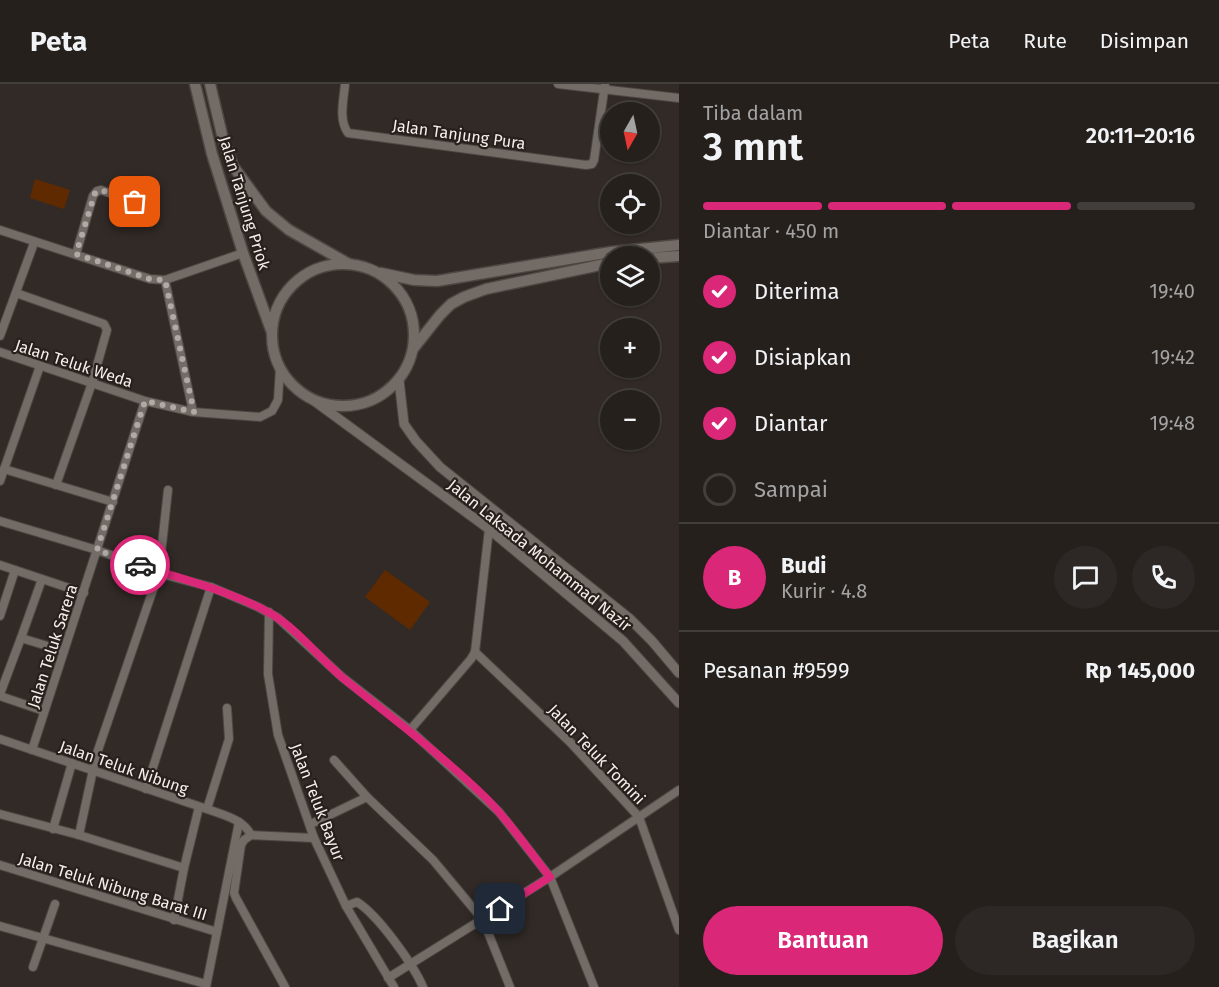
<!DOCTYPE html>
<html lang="id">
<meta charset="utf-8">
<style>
body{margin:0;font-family:"Fira Sans",sans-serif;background:#2d2825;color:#f1f3f6;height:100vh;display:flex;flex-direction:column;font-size:22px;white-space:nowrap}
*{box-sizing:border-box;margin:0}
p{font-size:20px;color:#a3a3a3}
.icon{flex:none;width:33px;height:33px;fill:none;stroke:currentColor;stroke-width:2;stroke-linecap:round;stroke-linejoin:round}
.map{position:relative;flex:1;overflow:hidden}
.drawer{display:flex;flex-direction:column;background:#25201c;width:540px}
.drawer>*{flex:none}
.needle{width:39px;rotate:189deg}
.tools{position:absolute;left:600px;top:18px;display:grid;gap:12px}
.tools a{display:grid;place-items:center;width:60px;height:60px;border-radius:50%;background:#25201c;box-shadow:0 2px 4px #0004,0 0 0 2px #423e3b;font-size:30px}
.pin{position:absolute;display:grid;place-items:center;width:51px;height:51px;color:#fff;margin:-26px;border-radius:12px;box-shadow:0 3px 9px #0006}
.courier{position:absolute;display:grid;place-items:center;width:60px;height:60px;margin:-30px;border:4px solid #db2777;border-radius:50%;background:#fff;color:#222;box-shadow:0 2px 8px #0007}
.summary em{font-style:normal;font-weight:600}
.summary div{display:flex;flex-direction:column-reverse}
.summary{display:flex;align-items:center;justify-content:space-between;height:102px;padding:0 24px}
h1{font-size:39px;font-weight:600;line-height:45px}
.bar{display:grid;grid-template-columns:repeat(4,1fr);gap:9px 6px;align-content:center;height:72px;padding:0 24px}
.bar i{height:8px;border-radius:4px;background:#423e3b}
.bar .current{background:#db2777}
.bar p{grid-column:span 4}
.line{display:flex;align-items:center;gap:15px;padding:0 24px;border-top:2px solid #423e3b}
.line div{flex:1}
.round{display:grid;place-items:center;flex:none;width:63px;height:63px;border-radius:32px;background:#2d2825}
ol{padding:0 24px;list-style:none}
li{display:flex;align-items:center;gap:18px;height:66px}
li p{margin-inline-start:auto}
li .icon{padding:6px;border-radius:50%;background:#db2777;color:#fff;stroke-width:4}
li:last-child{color:#a3a3a3}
li i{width:33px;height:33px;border:3px solid #423e3b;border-radius:50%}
.cta{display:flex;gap:12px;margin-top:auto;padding:12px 24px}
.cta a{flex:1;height:69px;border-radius:36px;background:#db2777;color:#fff;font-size:24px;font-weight:600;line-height:69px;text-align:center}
.cta a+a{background:#2d2825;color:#f1f3f6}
header{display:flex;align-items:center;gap:36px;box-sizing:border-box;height:84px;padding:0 30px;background:#25201c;border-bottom:2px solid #423e3b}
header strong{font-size:28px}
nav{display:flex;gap:33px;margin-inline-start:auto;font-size:21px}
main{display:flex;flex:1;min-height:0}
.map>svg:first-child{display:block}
.green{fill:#602a00}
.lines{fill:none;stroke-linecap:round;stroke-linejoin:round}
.minor-casing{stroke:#4d4744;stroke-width:10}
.tertiary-casing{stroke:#4d4744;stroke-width:11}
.secondary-casing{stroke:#4d4744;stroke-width:13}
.minor{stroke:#736b66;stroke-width:8}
.tertiary{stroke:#736b66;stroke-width:9}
.secondary{stroke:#736b66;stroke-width:10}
.done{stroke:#b0aaa7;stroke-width:6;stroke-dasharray:0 10.8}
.route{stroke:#db2777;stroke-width:8}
.labels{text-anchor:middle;stroke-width:4.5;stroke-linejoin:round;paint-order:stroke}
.street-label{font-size:16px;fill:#f4efec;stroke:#27201c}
</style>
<header>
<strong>Peta</strong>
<nav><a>Peta</a><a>Rute</a><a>Disimpan</a></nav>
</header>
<main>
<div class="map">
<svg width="679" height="903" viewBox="0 0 679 903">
<rect width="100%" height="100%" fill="#312a26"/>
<g class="green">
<path d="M35,95L70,106L64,125L30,114Z"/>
<path d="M385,486L430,518L410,546L365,513Z"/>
</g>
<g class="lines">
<g class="minor-casing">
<g id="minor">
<path d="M345,0C344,15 338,35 348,49L586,81L592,80L594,76L605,0"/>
<path d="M558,0L679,14"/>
<path d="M0,146L150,195L165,196L243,169"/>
<path d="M76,170L93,112L97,107L101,106L152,124"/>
<path d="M165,196L193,328"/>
<path d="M16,209L104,240L107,246L92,299L56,401"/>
<path d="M0,252L34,159"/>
<path d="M0,268L145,317L193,328L260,333L272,327L278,316L280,284"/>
<path d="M4,385L113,418"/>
<path d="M0,397L40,282"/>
<path d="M0,437L97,466L169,492L211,503L258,523L278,534L342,593L410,646L499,728L550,793L594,903"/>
<path d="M0,481L42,495L21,554L64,567"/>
<path d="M42,495L84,509"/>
<path d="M269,528L268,590L278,651L314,754L346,822L394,903"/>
<path d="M0,532L15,486"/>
<path d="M475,568L570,658L639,733L679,846"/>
<path d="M0,610L21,554"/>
<path d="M0,612L44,627"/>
<path d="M410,646L471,575L475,568L489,445"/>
<path d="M0,655L207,725C223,731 243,735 251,751"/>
<path d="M32,666L145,317"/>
<path d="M334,676L367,713"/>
<path d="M146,705L211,503"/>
<path d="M207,725L229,655L227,624"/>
<path d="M0,730L79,751L184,784"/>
<path d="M311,740L367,713L433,776L483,836L510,903"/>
<path d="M53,745L72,679"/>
<path d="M79,751L96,672L159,488L168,406"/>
<path d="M0,781L217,848"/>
<path d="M346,822L357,818C378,831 413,880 423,903"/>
<path d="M174,836L184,784L199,723"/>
<path d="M0,842L206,900"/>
<path d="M33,883L55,820"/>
<path d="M388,894L550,793L679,706"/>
<path d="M206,903L239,738"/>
<path d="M285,903L236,814L234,809L241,761L244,756L251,751L314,754"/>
</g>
</g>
<g class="tertiary-casing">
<g id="tertiary">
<path d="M399,296L404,340L416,357L440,383L629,534L652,557L679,589"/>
<path d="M313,316L489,445L623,557L679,619"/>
</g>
</g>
<g class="secondary-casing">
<g id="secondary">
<path d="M195,0L212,70L243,169L271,246"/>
<path d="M210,0L223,55L233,82L266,127L289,146L349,180"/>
<path d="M650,174L679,172"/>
<circle cx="343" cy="251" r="71"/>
<path d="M381,189L414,196L437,197L611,168L679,161"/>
<path d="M413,265L440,231L451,220L464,213L486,205L610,179"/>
</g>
</g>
<use href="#minor" class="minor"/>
<use href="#tertiary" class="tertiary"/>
<use href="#secondary" class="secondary"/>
</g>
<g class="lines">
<path class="done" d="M135,118L101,106L95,109L76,170L150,195L165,196L194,328L145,317L97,466L140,481"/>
<path class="route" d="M140,481C183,496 228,506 268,528C296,543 319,574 343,594C392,634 442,671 487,715C510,738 529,767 550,793L500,825"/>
</g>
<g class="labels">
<g class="street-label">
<text transform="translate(459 50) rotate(8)" y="6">Jalan Tanjung Pura</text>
<text transform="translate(245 119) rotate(73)" y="6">Jalan Tanjung Priok</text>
<text transform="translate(74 279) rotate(18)" y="6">Jalan Teluk Weda</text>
<text transform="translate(540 471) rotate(39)" y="6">Jalan Laksada Mohammad Nazir</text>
<text transform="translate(52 562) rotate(-72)" y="6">Jalan Teluk Sarera</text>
<text transform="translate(597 670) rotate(46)" y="6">Jalan Teluk Tomini</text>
<text transform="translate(124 683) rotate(19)" y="6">Jalan Teluk Nibung</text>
<text transform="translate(318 718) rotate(69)" y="6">Jalan Teluk Bayur</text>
<text transform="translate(113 802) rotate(17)" y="6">Jalan Teluk Nibung Barat III</text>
</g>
</g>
</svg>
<div class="tools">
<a><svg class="needle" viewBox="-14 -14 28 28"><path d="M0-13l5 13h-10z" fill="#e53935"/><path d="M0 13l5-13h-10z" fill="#a3a3a3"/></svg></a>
<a><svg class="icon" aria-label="locate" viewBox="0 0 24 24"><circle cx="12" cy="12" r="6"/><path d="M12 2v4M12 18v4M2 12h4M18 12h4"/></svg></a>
<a><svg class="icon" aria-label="layers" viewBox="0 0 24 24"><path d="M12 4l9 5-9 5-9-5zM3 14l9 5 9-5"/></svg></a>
<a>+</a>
<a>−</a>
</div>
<div class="pin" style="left:135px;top:118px;background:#ea580c"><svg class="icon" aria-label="bag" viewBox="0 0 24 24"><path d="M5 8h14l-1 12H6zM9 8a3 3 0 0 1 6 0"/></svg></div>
<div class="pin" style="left:500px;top:825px;background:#1f2937"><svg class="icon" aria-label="home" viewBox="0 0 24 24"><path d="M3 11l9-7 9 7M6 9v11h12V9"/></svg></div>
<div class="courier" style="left:140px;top:481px"><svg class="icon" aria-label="car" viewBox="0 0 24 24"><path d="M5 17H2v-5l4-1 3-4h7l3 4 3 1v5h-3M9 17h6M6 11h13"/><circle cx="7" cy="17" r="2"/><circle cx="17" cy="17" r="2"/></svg></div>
</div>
<section class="drawer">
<div class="summary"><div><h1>3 mnt</h1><p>Tiba dalam</p></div><em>20:11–20:16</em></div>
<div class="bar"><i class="current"></i><i class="current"></i><i class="current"></i><i></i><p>Diantar · 450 m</p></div>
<ol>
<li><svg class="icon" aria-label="check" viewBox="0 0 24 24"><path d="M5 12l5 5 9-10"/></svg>Diterima<p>19:40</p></li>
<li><svg class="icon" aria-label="check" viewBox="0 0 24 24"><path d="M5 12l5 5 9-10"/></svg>Disiapkan<p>19:42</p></li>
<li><svg class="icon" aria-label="check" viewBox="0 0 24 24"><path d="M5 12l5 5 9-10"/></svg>Diantar<p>19:48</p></li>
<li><i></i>Sampai</li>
</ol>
<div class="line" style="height:108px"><b class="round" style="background:#db2777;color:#fff">B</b><div><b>Budi</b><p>Kurir · 4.8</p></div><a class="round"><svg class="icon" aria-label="chat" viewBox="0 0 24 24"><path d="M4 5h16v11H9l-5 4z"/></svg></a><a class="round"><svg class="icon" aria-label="phone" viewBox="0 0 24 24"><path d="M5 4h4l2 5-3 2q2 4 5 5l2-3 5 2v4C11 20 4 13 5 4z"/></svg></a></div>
<div class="line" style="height:78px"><div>Pesanan #9599</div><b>Rp 145,000</b></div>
<div class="cta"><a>Bantuan</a><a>Bagikan</a></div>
</section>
</main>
